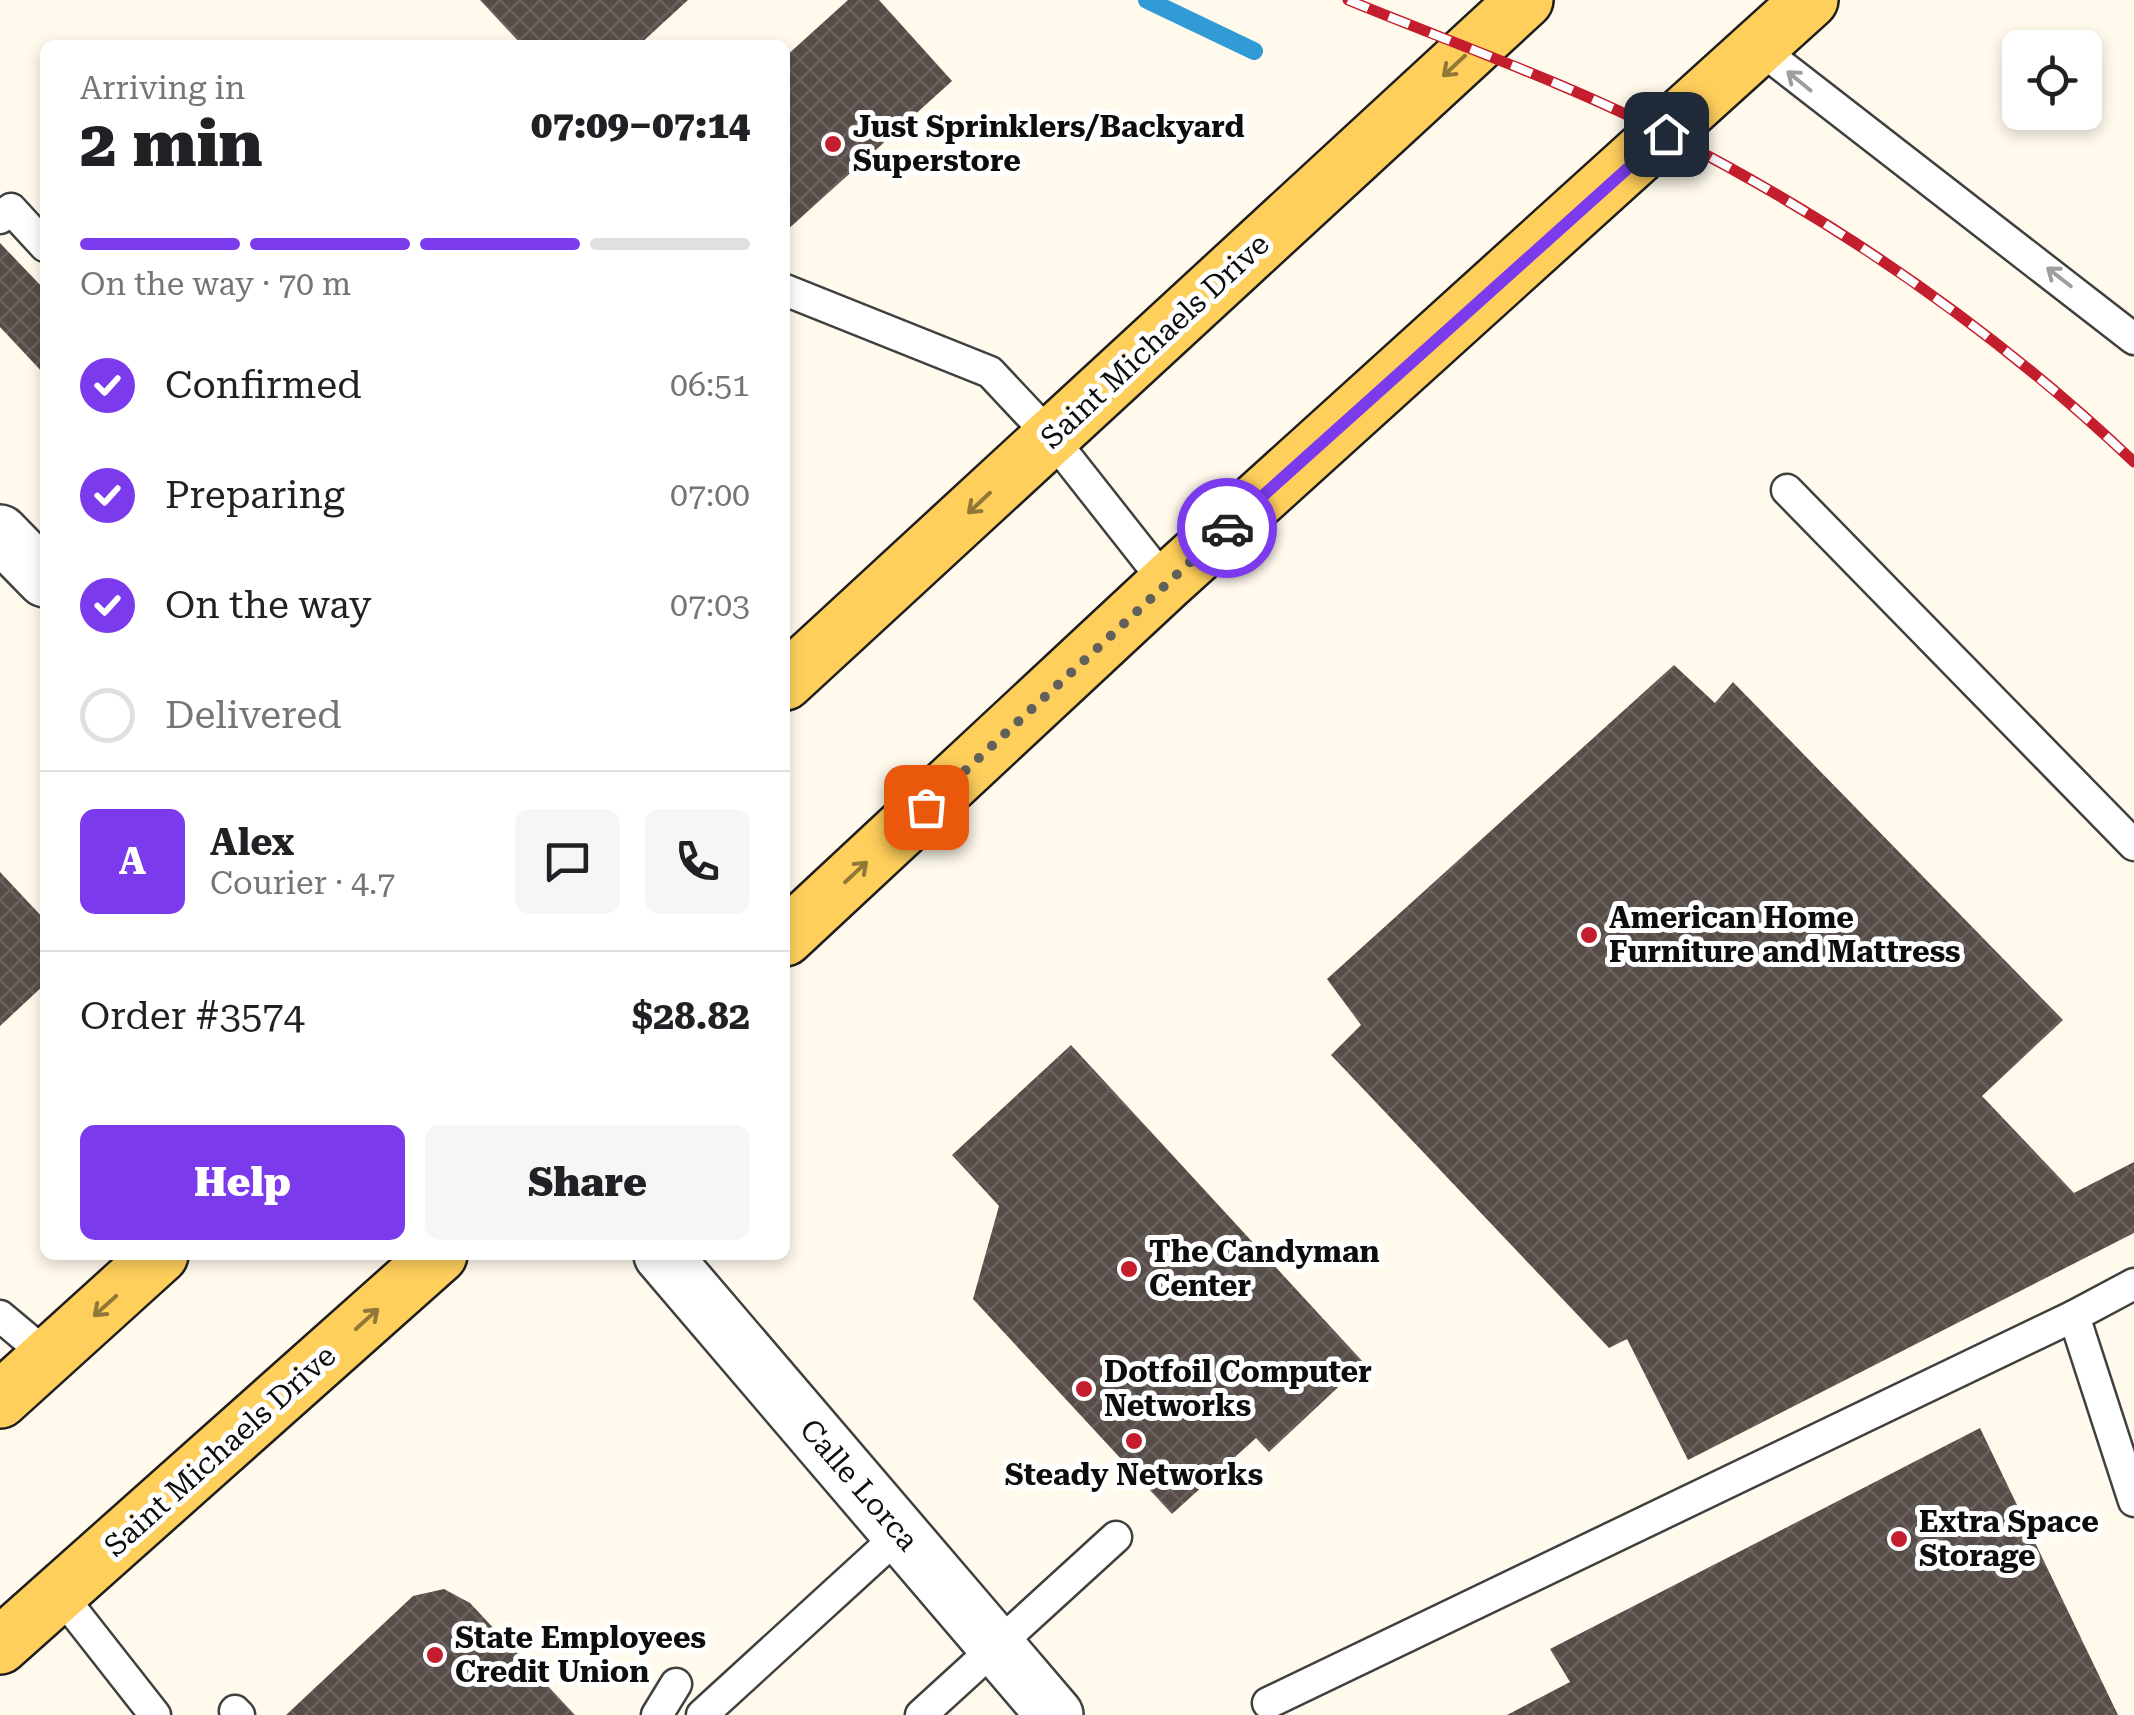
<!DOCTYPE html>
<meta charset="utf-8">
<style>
body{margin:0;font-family:"Roboto Serif",serif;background:#f6f6f6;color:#202124;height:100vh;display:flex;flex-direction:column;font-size:38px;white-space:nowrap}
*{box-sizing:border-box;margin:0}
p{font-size:32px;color:#757577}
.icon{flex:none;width:55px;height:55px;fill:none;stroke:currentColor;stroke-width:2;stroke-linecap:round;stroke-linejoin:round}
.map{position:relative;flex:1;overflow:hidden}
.drawer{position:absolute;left:40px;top:40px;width:750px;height:1220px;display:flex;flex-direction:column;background:#fff;border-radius:15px;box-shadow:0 5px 15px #0003}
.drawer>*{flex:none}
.buttons{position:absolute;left:2002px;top:30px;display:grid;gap:20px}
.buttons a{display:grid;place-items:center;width:100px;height:100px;border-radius:15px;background:#fff;box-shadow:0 5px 15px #0003;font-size:50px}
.pin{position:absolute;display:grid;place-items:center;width:85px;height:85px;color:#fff;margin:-42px;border-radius:20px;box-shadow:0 5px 15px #0006}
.courier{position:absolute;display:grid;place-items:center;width:100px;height:100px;margin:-50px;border:8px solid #7c3aed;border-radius:50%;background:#fff;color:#222;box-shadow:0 2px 12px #0007}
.overview em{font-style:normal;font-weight:800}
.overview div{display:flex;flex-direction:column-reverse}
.overview{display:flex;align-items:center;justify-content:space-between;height:170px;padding:0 40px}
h1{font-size:65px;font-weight:800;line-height:75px}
.bar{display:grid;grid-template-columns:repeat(4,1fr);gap:15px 10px;align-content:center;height:120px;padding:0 40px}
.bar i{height:12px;border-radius:8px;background:#e0e0e0}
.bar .on{background:#7c3aed}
.bar p{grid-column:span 4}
.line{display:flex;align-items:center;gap:25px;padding:0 40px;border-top:2px solid #e0e0e0}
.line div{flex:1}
.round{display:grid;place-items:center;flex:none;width:105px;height:105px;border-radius:15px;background:#f6f6f6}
ol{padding:0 40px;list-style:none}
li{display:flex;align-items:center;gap:30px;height:110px}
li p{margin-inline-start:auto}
li .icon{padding:10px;border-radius:50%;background:#7c3aed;color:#fff;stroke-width:4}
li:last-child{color:#757577}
li i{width:55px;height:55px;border:5px solid #e0e0e0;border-radius:50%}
.cta{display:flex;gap:20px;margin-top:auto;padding:20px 40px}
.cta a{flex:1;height:115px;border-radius:15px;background:#7c3aed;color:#fff;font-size:40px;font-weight:800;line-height:115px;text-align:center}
.cta a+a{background:#f6f6f6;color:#202124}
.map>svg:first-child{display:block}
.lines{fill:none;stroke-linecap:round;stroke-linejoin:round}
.stream{stroke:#309bd5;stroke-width:18}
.building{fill:url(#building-cross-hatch)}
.service-casing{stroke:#404040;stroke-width:35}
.tertiary-casing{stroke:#404040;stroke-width:60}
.primary-casing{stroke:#1e1e1e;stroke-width:60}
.service{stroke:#fff;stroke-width:30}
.tertiary{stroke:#fff;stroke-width:55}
.primary{stroke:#ffcf5c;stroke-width:55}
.rail-casing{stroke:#c41d2d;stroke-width:11}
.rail{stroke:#fff;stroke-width:8;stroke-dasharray:22;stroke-linecap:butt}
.oneway{stroke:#927838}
.oneway2{stroke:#9e9e9e}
.done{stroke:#62605b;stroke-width:10;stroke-dasharray:0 18}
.route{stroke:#7c3aed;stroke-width:12}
.poi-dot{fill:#c41d2d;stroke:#fff;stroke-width:4}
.labels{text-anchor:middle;stroke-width:10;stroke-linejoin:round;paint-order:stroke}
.poi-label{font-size:30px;font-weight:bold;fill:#0d0d0d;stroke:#fff;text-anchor:start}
.street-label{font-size:30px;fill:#0d0d0d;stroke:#fff}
</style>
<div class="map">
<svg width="2134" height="1715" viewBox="0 0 2134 1715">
<defs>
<pattern id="building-cross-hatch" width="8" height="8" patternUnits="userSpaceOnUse" patternTransform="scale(2.5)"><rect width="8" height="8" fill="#564d48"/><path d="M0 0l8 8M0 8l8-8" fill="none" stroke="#69625e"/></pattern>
</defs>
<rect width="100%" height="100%" fill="#fffaec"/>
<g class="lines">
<path class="stream" d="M1147,0L1254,51"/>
</g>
<g class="building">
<path d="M480,0H688L639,45H522Z"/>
<path d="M848,0H879L952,81L785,232V57Z"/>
<path d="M0,243L45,290V375L0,327Z"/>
<path d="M1674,665L1715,703L1733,682L2063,1020L1982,1096L2074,1193L2134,1162V1233L1688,1460L1627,1339L1609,1348L1331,1055L1361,1025L1327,979Z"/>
<path d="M0,872L45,920V984L0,1026Z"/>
<path d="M1071,1045L1364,1363L1269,1452L1256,1438L1172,1514L973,1299L999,1206L952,1155Z"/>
<path d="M1980,1428L2118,1715H1507L1570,1682L1550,1649Z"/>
<path d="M444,1589L470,1603L575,1715H286L413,1596Z"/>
</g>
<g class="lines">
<g class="service-casing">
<g id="service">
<path d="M1759,48L2134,339"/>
<path d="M0,218L11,209L45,246"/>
<path d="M785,290L990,372L1051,437L1166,583"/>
<path d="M1787,490L2134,845"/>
<path d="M0,1316L49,1357"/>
<path d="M2074,1316L2134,1284"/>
<path d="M60,1594L155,1715"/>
<path d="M1268,1703L2074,1316L2134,1501"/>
<path d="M235,1711L239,1715"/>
<path d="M657,1715L676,1684"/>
<path d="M702,1715L900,1534"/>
<path d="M921,1715L1116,1537"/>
</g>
</g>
<g class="tertiary-casing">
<g id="tertiary">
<path d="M0,533L45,579"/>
<path d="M662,1255L1055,1715"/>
</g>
</g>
<g class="primary-casing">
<g id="primary">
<path d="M785,682L1525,0"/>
<path d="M785,938L1166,583L1810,0"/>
<path d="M0,1400L160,1255"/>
<path d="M0,1646L439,1255"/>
</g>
</g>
<use href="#service" class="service"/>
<use href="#tertiary" class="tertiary"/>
<use href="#primary" class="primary"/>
<g class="rail-casing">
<path id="rail" d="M1348,0C1455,44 1567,83 1670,136C1838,222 1997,332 2134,462"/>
</g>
<use href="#rail" class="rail"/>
</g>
<defs><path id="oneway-shaft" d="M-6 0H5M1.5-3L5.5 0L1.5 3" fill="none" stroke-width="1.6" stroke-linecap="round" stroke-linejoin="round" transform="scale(2.5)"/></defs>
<g class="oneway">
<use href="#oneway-shaft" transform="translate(1454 66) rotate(137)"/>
<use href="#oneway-shaft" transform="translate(979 503) rotate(137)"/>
<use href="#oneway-shaft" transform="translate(856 872) rotate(-43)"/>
<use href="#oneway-shaft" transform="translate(105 1306) rotate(138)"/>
<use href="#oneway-shaft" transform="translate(367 1319) rotate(-42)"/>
</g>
<g class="oneway2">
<use href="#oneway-shaft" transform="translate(1799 81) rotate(-141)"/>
<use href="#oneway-shaft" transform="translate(2059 277) rotate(-142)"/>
</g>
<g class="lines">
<path class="done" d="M926,807L1227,528"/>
<path class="route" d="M1227,528L1666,134"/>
</g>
<g class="poi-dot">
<circle cx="833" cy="144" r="10"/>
<circle cx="1589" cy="935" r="10"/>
<circle cx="1129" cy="1269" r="10"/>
<circle cx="1084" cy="1389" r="10"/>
<circle cx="1134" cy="1441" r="10"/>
<circle cx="1899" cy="1539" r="10"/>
<circle cx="435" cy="1655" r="10"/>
</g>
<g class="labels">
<g class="poi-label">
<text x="853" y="137">Just Sprinklers/Backyard<tspan x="853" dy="34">Superstore</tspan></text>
<text x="1609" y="928">American Home<tspan x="1609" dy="34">Furniture and Mattress</tspan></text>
<text x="1149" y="1262">The Candyman<tspan x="1149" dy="34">Center</tspan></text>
<text x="1104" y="1382">Dotfoil Computer<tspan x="1104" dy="34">Networks</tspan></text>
<text x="1134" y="1485" text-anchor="middle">Steady Networks</text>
<text x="1919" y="1532">Extra Space<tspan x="1919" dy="34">Storage</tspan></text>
<text x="455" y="1648">State Employees<tspan x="455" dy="34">Credit Union</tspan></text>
</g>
<g class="street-label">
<text transform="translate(1155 341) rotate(-43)" y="10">Saint Michaels Drive</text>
<text transform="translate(220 1451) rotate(-42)" y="10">Saint Michaels Drive</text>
<text transform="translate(859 1485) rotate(49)" y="10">Calle Lorca</text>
</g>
</g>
</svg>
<div class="buttons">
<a><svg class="icon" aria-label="locate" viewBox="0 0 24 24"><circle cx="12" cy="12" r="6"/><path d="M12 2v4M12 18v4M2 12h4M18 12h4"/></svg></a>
</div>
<div class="pin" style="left:926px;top:807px;background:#ea580c"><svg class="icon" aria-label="bag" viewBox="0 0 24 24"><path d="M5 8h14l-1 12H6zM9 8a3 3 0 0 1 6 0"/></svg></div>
<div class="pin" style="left:1666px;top:134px;background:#1f2937"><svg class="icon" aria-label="home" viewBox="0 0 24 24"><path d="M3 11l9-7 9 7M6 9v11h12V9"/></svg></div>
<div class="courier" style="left:1227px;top:528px"><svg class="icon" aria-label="car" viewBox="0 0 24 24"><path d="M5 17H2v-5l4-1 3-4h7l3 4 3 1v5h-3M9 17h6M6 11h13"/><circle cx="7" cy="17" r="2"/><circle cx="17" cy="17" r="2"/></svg></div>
<section class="drawer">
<div class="overview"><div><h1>2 min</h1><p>Arriving in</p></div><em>07:09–07:14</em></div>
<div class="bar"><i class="on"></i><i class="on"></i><i class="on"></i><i></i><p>On the way · 70 m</p></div>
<ol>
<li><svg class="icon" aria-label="check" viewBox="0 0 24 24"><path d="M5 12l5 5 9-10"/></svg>Confirmed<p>06:51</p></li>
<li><svg class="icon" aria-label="check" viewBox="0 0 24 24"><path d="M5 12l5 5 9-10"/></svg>Preparing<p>07:00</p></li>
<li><svg class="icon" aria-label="check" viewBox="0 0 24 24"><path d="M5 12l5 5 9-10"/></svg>On the way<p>07:03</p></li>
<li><i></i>Delivered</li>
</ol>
<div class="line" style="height:180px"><b class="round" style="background:#7c3aed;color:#fff">A</b><div><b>Alex</b><p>Courier · 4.7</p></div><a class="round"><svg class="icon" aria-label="chat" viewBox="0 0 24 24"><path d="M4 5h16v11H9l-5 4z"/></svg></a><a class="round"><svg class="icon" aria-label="phone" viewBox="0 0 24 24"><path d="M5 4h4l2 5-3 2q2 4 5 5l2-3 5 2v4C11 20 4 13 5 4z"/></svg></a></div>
<div class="line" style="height:130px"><div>Order #3574</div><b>$28.82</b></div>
<div class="cta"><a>Help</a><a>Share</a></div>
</section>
</div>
